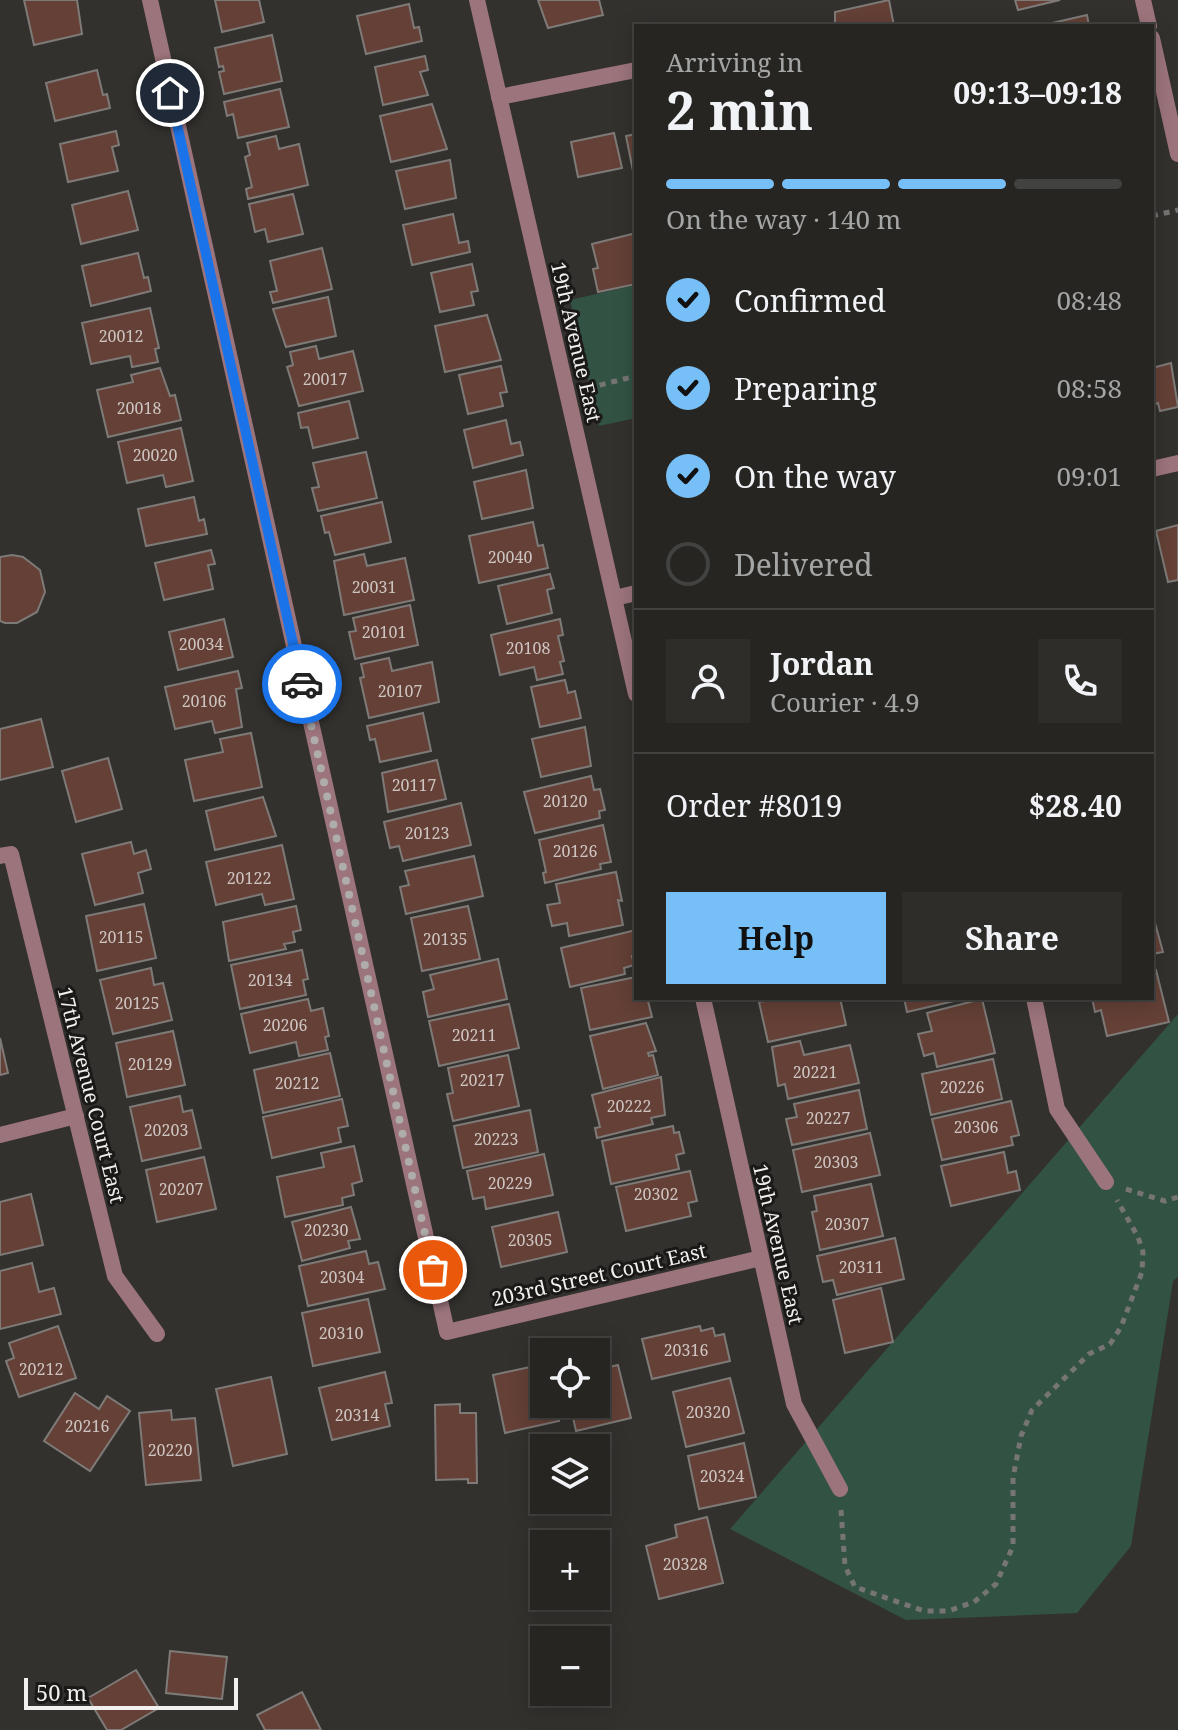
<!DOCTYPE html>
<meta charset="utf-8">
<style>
body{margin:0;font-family:"Noto Serif",serif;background:#2e2d2a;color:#f1f3f6;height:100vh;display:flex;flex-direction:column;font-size:30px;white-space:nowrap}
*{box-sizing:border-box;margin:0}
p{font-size:26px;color:#a4a5a5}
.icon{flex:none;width:44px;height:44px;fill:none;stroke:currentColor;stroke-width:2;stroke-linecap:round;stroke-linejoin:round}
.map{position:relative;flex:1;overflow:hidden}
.side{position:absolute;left:634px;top:24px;width:520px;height:976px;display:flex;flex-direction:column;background:#262522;border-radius:0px;box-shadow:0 4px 20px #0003,0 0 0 2px #424240}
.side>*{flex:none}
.buttons{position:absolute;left:530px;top:1338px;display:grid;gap:16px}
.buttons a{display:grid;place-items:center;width:80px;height:80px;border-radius:0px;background:#262522;box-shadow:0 4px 20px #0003,0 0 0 2px #424240;font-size:40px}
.scale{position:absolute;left:24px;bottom:20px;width:214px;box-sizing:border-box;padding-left:8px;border:4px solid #f2f0ef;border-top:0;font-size:22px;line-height:28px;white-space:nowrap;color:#f2f0ef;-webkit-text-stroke:6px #1a1918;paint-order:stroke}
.pin{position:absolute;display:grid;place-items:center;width:68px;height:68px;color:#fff;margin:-34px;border:4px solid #fff;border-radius:50%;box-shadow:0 2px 8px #0007}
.courier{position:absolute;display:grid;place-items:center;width:80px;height:80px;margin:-40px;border:6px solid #1a73e8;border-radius:50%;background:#fff;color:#222;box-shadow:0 2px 10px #0007}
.headline em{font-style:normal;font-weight:700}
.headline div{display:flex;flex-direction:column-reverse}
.headline{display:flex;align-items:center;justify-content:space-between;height:136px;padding:0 32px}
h1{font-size:52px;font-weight:700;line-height:60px}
.bar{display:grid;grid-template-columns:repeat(4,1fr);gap:12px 8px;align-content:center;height:96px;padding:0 32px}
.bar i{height:10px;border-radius:6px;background:#424240}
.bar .selected{background:#77bff7}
.bar p{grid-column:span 4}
.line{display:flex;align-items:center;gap:20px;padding:0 32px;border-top:2px solid #424240}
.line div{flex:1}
.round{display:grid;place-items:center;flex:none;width:84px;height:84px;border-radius:0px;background:#2e2d2a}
ol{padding:0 32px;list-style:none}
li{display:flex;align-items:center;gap:24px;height:88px}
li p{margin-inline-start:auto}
li .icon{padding:8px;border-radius:50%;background:#77bff7;color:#111;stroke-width:4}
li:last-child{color:#a4a5a5}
li i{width:44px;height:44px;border:4px solid #424240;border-radius:50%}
.primary-button{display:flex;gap:16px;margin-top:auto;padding:16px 32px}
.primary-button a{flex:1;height:92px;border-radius:0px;background:#77bff7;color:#111;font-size:32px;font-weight:700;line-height:92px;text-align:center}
.primary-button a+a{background:#2e2d2a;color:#f1f3f6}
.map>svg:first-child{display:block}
.green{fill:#325344}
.building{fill:#644036;stroke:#7e7a78;stroke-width:2}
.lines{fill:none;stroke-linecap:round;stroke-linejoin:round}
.path{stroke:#777573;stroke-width:5;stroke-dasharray:6 6;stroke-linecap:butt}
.minor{stroke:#9c747c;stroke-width:16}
.done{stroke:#afadab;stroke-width:8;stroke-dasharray:0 14.4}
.route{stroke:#1a73e8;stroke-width:10}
.labels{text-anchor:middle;stroke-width:6;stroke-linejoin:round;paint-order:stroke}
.number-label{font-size:16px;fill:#cec4c1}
.street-label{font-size:20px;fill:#f2f0ef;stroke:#1a1918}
</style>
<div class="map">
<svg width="1178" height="1730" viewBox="0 0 1178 1730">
<rect width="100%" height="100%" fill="#33312e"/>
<g class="green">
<path d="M636,285V418L599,426L570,300Z"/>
<path d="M1178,1014V1277L1173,1281L1131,1546L1077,1613L906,1620L730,1529Z"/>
</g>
<g class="building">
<path d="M24,0H77L82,34L34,45Z"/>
<path d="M215,0H259L264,22L222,32Z"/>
<path d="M538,0H599L603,15L548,28Z"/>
<path d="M889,0L894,26H835V12Z"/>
<path d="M1015,0H1060L1018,10Z"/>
<path d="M409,4L414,28L419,27L422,41L366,54L357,16Z"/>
<path d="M1087,15L1089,26H1039Z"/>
<path d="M272,35L282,81L224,94L219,72L224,71L223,66L219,67L215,48Z"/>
<path d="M425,56L428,70L420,72L428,95L383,105L375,67Z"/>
<path d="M97,70L103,95L107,94L110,108L55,121L46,83Z"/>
<path d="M280,89L289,127L238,138L233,114L227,116L224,102Z"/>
<path d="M432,104L447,149L391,162L380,116Z"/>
<path d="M116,131L119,145L112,147L118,171L68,182L60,144Z"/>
<path d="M614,133L622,168L578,177L571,142Z"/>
<path d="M636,134V171H633L626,136Z"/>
<path d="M276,136L279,149L299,144L308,185L248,199L246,189L252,187L245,157L250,155L247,143Z"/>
<path d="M450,160L456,198L405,209L396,171Z"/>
<path d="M128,191L138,230L81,244L72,205Z"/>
<path d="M293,194L303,234L268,242L265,229L255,232L249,204Z"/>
<path d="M453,214L459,243L468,241L470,252L412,265L403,225Z"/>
<path d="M636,233V284L598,292L593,269L598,268L592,244Z"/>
<path d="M322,248L332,289L273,303L270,292L277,291L270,261Z"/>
<path d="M138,253L144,278L148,277L151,291L91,306L82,266Z"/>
<path d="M472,264L478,291L471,292L474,305L440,312L431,273Z"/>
<path d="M328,297L336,336L286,347L273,309Z"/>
<path d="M150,308L159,348L155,349L158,362L132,367L130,356L91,364L82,323Z"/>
<path d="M487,315L501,360L445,372L435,326Z"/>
<path d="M316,346L319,359L353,351L363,391L299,406L287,367L293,365L290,352Z"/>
<path d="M1171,363L1178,407L1160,411L1158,403L1152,405V368Z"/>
<path d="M501,366L507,392L500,393L503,406L468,414L459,375Z"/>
<path d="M160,368L170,396L175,395L181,420L108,437L97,390L133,382L131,375Z"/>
<path d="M349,401L358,438L313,448L308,427L301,428L298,413Z"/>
<path d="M506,420L511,444L520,442L523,455L473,468L464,430Z"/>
<path d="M181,428L193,481L166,487L163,475L127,483L118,442Z"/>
<path d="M366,452L377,498L318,511L312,488L319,487L313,463Z"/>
<path d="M526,470L533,508L482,519L474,482Z"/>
<path d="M194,497L199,521L204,519L207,534L146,546L138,509Z"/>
<path d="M382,502L391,542L335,555L329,532L325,533L321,516Z"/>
<path d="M533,522L538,546L543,545L548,568L479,583L469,536Z"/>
<path d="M1178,525V580L1168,582L1156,531Z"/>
<path d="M211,550L215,564L208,565L213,589L164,600L155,563Z"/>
<path d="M364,554L367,566L405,558L414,600L344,615L334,561Z"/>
<path d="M12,555L23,557L40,570L45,592L37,612L17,623H5L0,621V557Z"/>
<path d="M550,574L554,588L547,590L552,613L507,624L498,586Z"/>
<path d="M410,605L418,645L355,659L349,632L356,631L353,618Z"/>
<path d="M224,619L233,657L178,670L169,632Z"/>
<path d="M560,619L563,635L558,636L564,661L560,662L563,674L537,680L534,667L500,675L491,635Z"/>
<path d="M389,658L392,671L432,662L439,702L369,718L360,678L364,677L361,664Z"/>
<path d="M238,671L242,688L236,689L242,727L215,733L212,721L175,729L165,687Z"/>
<path d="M565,680L568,693L575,691L581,718L540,727L531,687Z"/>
<path d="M423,713L431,751L380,762L375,739L370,740L367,726Z"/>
<path d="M41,719L53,767L0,780V729Z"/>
<path d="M585,727L591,766L541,777L532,739Z"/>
<path d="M251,733L262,787L194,801L185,760L223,752L220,739Z"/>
<path d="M108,758L122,809L76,822L62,771Z"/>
<path d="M437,760L446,799L388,812L382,773Z"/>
<path d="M591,776L594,790L600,789L605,810L599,811L600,818L535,833L524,792Z"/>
<path d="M263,797L276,836L215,850L206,811Z"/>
<path d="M461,803L471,845L403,861L399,846L390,848L384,822Z"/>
<path d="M603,825L611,862L600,864L601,869L545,883L543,873L546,872L539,840Z"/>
<path d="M131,842L134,854L146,850L151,869L138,873L143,893L95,905L82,854Z"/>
<path d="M282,845L294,899L265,905L262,894L216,905L206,862Z"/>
<path d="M474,856L483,896L406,914L400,887L409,885L405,871Z"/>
<path d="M616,872L622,901L618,900L623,925L569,936L567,923L552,926L547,905L560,903L556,884Z"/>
<path d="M144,904L156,958L97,971L86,916Z"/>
<path d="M296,906L301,930L293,932L295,942L284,944L286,949L229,961L223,922Z"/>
<path d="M468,906L480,959L422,971L411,918Z"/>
<path d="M1152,912L1163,952L1152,954Z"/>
<path d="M636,930V955L632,956L634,965L624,968L625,974L570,987L561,948Z"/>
<path d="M302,950L308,979L303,980L306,995L240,1009L231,965Z"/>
<path d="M498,959L507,999L428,1017L423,992L434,989L430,975Z"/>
<path d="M151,968L154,985L163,983L172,1020L113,1034L100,980Z"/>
<path d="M1156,970L1169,1022L1107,1036L1101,1010L1095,1012L1092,998H1152V971Z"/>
<path d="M636,977V998L648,1001L652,1017L590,1030L581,988Z"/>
<path d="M779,998H840L846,1025L768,1042L759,1002Z"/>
<path d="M904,998H967L907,1012Z"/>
<path d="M308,999L311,1011L323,1008L329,1036L325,1037L328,1050L299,1056L296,1042L250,1053L241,1014Z"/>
<path d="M982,999L995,1053L937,1067L934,1053L924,1056L918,1034L932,1031L927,1013Z"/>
<path d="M509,1004L519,1048L439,1066L429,1021Z"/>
<path d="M646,1023L656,1051L648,1053L649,1056L653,1055L658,1075L603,1089L590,1036Z"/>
<path d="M173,1031L185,1085L127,1097L116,1043Z"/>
<path d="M0,1038L8,1073L0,1075Z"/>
<path d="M800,1041L804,1055L850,1045L859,1083L788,1099L785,1084L778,1086L772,1047Z"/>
<path d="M330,1053L340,1096L263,1113L254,1070Z"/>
<path d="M508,1055L519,1106L453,1121L447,1094L453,1093L448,1068Z"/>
<path d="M993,1059L1002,1099L931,1115L922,1074Z"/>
<path d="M661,1077L665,1115L651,1118L653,1124L597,1138L595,1128L600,1127L592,1095Z"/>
<path d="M859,1090L867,1129L792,1145L786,1119L797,1117L794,1104Z"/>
<path d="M180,1096L183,1112L192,1110L201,1148L142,1161L130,1107Z"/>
<path d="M342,1099L348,1126L338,1128L341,1142L272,1158L263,1117Z"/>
<path d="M1011,1101L1019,1135L1011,1137L1013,1145L942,1160L932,1119Z"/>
<path d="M530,1110L538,1152L463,1168L454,1126Z"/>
<path d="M673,1126L674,1133L679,1132L684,1153L676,1155L679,1169L611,1184L602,1141Z"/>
<path d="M870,1133L880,1175L802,1192L793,1150Z"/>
<path d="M354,1146L362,1181L352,1184L354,1195L342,1198L343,1205L285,1217L277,1177L324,1167L321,1153Z"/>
<path d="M1004,1152L1008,1173L1016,1171L1020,1190L951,1206L941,1166Z"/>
<path d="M544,1154L553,1195L486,1209L484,1197L473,1199L467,1171Z"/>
<path d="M204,1157L216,1209L157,1222L146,1170Z"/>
<path d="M690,1171L697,1201L688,1203L691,1216L626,1231L616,1187Z"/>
<path d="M871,1184L883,1236L820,1250L812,1212L817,1211L814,1196Z"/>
<path d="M31,1194L43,1245L0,1255V1202Z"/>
<path d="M351,1207L360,1239L348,1241L350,1248L302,1261L292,1222Z"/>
<path d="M558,1212L567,1252L501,1267L492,1227Z"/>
<path d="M895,1238L904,1279L837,1295L833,1280L823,1282L817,1256Z"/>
<path d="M366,1251L369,1264L378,1262L385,1289L308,1306L299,1266Z"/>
<path d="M32,1263L39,1292L54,1288L61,1314L0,1329V1271Z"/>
<path d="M881,1288L893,1342L845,1353L833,1300Z"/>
<path d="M368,1299L380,1352L313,1366L302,1313Z"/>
<path d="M58,1326L76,1378L19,1397L6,1361L14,1358L9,1343Z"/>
<path d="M700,1326L701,1331L713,1328L715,1336L724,1334L730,1361L652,1379L642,1339Z"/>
<path d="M544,1364V1404H556L559,1421L505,1433L493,1375Z"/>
<path d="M618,1365L631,1418L576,1431L570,1404H596V1370Z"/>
<path d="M385,1372L392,1403L385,1404L390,1426L332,1440L319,1388Z"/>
<path d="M271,1377L287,1454L233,1466L216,1389Z"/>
<path d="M730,1378L744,1433L686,1447L673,1392Z"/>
<path d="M75,1393L99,1409L107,1396L130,1411L90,1471L44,1441Z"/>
<path d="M460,1404V1413H476L477,1483H468V1479L436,1480L435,1405Z"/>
<path d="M171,1410L172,1420L195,1418L201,1480L146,1485L139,1413Z"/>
<path d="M744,1443L756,1497L699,1509L688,1456Z"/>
<path d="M707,1517L723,1583L659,1599L646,1546L677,1537L675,1525Z"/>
<path d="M170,1651L227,1657L222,1699L166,1693Z"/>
<path d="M136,1670L159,1708L121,1730H107L88,1698Z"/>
<path d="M302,1692L321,1730H265L257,1715Z"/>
</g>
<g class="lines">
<g class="path">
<path d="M1152,216L1178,210"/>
<path d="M588,388L636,376"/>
<path d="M1126,1189L1165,1201L1178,1197"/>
<path d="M841,1510L845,1566L855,1587L924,1611H948L974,1602L996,1584L1013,1546V1478L1021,1436L1032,1410L1089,1354L1110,1344L1121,1327L1142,1272L1143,1252L1138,1237L1117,1200"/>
</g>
<g class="minor">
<path d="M150,0L447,1332L761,1258"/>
<path d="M477,0L636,694"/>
<path d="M1143,0L1149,26"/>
<path d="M1152,38L1178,154"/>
<path d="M499,97L636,70"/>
<path d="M1152,469L1178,463"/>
<path d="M615,598L636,593"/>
<path d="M0,856L11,854L115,1276L157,1334"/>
<path d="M703,998L794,1404L840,1489"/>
<path d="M1034,998L1057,1109L1106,1182"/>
<path d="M0,1135L76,1116"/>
</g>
</g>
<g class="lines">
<path class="done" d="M302,684L433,1270"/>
<path class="route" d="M170,93L302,684"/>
</g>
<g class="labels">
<g class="number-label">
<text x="121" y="342">20012</text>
<text x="325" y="385">20017</text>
<text x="139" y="414">20018</text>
<text x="155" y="461">20020</text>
<text x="510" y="563">20040</text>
<text x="374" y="593">20031</text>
<text x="384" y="638">20101</text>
<text x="201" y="650">20034</text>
<text x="528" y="654">20108</text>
<text x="400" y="697">20107</text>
<text x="204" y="707">20106</text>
<text x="414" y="791">20117</text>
<text x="565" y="807">20120</text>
<text x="427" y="839">20123</text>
<text x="575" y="857">20126</text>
<text x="249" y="884">20122</text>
<text x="121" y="943">20115</text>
<text x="445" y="945">20135</text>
<text x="270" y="986">20134</text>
<text x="137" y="1009">20125</text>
<text x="285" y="1031">20206</text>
<text x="474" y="1041">20211</text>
<text x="150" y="1070">20129</text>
<text x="815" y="1078">20221</text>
<text x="482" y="1086">20217</text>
<text x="297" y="1089">20212</text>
<text x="962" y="1093">20226</text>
<text x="629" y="1112">20222</text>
<text x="828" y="1124">20227</text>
<text x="976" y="1133">20306</text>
<text x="166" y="1136">20203</text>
<text x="496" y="1145">20223</text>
<text x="836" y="1168">20303</text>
<text x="510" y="1189">20229</text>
<text x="181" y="1195">20207</text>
<text x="656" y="1200">20302</text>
<text x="847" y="1230">20307</text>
<text x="326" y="1236">20230</text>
<text x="530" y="1246">20305</text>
<text x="861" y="1273">20311</text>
<text x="342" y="1283">20304</text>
<text x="341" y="1339">20310</text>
<text x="686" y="1356">20316</text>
<text x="41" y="1375">20212</text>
<text x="708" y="1418">20320</text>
<text x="357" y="1421">20314</text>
<text x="87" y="1432">20216</text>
<text x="170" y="1456">20220</text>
<text x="722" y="1482">20324</text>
<text x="685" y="1570">20328</text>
</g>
<g class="street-label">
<text transform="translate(576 342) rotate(77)" y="7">19th Avenue East</text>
<text transform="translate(91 1095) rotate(76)" y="7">17th Avenue Court East</text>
<text transform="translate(778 1244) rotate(77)" y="7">19th Avenue East</text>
<text transform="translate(599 1275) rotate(-13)" y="7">203rd Street Court East</text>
</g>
</g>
</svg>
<div class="buttons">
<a><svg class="icon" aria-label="locate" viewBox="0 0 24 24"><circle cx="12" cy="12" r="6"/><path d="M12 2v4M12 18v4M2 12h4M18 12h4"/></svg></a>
<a><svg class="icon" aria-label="layers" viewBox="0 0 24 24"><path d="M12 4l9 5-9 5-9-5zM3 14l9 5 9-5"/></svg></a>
<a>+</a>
<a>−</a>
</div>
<div class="scale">50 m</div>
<div class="pin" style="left:433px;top:1270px;background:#ea580c"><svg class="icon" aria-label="bag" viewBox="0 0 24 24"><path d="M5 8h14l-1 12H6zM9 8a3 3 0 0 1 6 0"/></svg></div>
<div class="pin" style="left:170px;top:93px;background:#1f2937"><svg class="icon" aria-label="home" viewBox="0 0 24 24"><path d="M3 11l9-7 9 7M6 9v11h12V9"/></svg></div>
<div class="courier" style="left:302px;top:684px"><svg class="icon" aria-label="car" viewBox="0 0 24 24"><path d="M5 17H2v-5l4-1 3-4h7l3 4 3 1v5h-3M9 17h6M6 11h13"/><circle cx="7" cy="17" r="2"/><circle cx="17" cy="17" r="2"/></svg></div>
<section class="side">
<div class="headline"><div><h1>2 min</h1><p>Arriving in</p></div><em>09:13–09:18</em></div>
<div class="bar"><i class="selected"></i><i class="selected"></i><i class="selected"></i><i></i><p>On the way · 140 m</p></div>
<ol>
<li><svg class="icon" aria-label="check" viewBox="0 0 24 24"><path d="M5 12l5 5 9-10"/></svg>Confirmed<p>08:48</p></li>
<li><svg class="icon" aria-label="check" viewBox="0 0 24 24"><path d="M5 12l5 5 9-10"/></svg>Preparing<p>08:58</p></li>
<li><svg class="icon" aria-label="check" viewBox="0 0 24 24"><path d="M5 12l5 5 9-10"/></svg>On the way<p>09:01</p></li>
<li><i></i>Delivered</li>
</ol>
<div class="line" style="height:144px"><a class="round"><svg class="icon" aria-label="person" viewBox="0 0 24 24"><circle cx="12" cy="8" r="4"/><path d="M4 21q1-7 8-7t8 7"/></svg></a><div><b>Jordan</b><p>Courier · 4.9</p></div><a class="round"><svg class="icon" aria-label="phone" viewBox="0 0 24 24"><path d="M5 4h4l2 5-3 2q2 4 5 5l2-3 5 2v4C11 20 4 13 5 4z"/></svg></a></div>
<div class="line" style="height:104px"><div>Order #8019</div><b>$28.40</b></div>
<div class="primary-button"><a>Help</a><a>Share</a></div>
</section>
</div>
